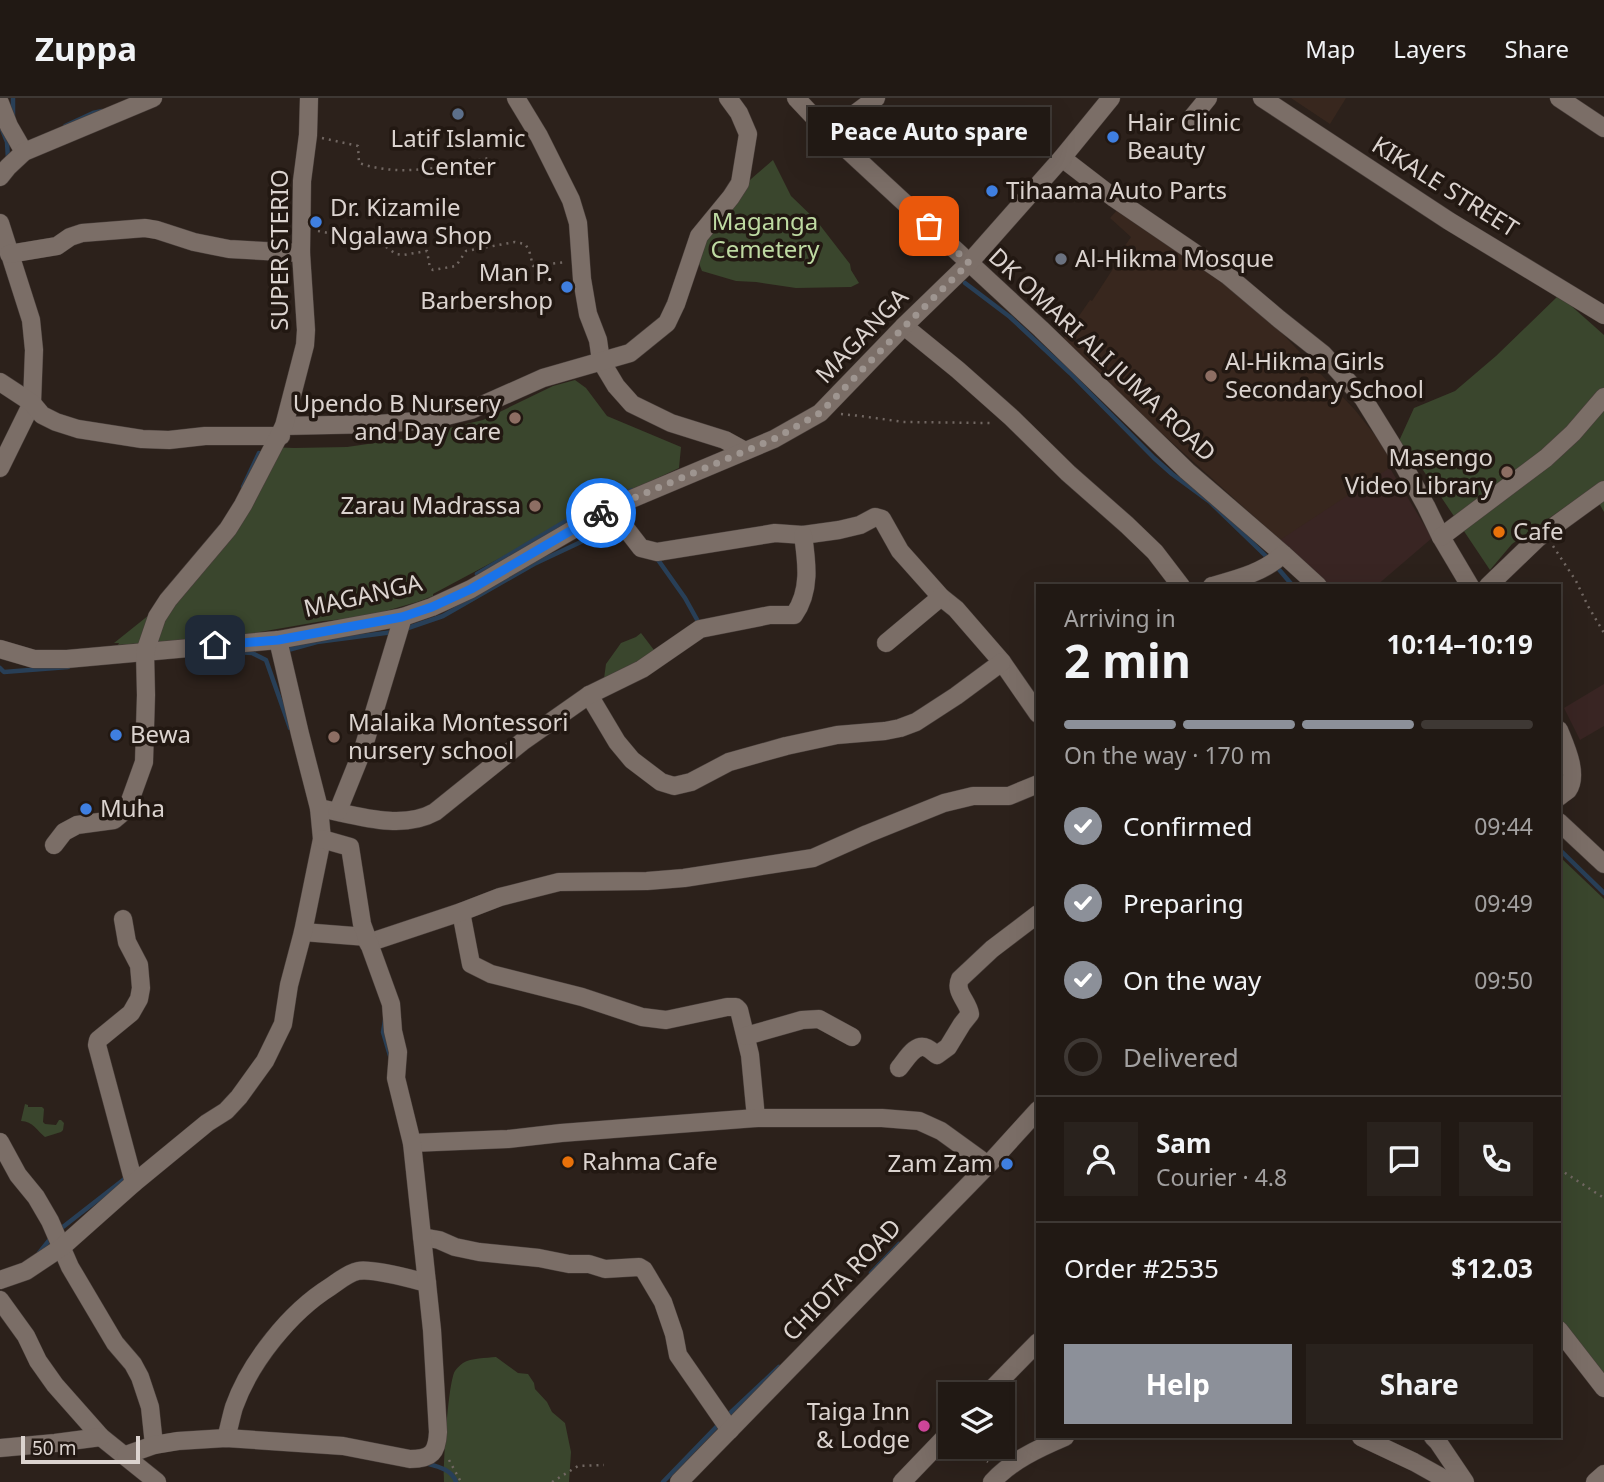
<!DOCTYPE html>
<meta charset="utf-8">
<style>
body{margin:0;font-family:"Noto Sans",sans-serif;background:#29221d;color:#f1f3f6;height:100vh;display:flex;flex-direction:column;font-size:26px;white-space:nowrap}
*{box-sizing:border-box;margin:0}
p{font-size:23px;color:#a2a0a0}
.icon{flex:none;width:38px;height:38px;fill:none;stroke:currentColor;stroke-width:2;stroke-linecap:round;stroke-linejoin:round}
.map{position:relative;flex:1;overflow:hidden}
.details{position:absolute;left:1036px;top:486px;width:525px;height:854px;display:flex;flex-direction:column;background:#211914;border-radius:0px;box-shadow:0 7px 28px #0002,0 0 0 2px #3e3834}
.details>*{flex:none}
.fabs{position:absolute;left:938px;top:1284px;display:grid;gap:14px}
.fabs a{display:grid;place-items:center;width:77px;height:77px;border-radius:0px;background:#211914;box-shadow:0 7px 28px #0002,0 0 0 2px #3e3834;font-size:35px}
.scale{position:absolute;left:21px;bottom:18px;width:119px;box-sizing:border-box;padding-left:7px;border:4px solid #dbd3cf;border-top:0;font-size:19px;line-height:24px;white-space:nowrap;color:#dbd3cf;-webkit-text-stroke:5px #221812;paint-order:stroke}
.pin{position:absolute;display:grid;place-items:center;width:60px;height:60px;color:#fff;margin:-30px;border-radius:14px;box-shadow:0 4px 10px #0006}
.courier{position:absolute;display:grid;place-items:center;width:70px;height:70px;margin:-35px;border:5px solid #1a73e8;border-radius:50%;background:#fff;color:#222;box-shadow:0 2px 9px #0007}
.bubble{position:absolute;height:49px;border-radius:0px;background:#211914;box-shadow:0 7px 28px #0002,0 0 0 2px #3e3834;font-size:23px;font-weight:700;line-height:49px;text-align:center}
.head em{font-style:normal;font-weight:700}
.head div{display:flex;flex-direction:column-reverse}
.head{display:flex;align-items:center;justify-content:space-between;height:119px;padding:0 28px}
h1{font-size:46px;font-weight:700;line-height:52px}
.bar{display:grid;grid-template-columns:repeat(4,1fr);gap:10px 7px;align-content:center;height:84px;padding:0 28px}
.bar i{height:9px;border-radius:5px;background:#3e3834}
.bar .on{background:#8c9099}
.bar p{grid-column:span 4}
.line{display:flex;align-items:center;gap:18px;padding:0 28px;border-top:2px solid #3e3834}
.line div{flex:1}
.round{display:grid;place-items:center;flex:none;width:74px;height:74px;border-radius:0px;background:#29221d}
ol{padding:0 28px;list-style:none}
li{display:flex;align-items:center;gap:21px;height:77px}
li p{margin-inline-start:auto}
li .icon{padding:7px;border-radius:50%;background:#8c9099;color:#fff;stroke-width:4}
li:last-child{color:#a2a0a0}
li i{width:38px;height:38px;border:4px solid #3e3834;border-radius:50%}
.button{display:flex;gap:14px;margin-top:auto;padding:14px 28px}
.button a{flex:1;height:80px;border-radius:0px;background:#8c9099;color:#fff;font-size:28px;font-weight:700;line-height:80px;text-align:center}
.button a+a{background:#29221d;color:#f1f3f6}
header{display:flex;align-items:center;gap:42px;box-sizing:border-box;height:98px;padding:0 35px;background:#211914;border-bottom:2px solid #3e3834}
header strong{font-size:33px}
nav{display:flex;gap:38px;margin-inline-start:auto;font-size:24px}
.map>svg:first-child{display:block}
.industrial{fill:#392523}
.built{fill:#38271e}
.green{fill:#3a462d}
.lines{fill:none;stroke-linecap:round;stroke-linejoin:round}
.stream{stroke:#283f57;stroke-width:4.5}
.minor-casing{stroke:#483e3a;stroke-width:19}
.path{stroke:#716762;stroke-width:2.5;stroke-dasharray:2 5;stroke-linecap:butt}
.minor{stroke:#7b6e67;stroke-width:18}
.done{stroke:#9e9590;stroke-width:7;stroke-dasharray:0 12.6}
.route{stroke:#1a73e8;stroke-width:9}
.service-dot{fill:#5c6f8a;stroke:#221812;stroke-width:2.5}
.shop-dot{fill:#3f7fe0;stroke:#221812;stroke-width:2.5}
.worship-dot{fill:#6b7280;stroke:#221812;stroke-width:2.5}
.education-dot{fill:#8d6e63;stroke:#221812;stroke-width:2.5}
.food-dot{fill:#e8710a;stroke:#221812;stroke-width:2.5}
.hotel-dot{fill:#d1479c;stroke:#221812;stroke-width:2.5}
.labels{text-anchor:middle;stroke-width:7;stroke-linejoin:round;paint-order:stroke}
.poi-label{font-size:24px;fill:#dbd3cf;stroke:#221812;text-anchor:start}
.street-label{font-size:24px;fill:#dbd3cf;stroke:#221812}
.park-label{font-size:24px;fill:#bedaa2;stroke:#221812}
</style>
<header>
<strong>Zuppa</strong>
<nav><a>Map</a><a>Layers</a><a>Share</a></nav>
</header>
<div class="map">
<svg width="1604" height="1384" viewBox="0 0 1604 1384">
<rect width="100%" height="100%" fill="#2c211b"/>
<g class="industrial">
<path d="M1385,362L1432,440L1376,488H1321L1276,438Z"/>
<path d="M1604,586V628L1580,642L1564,610Z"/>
</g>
<g class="built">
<path d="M1291,0H1346L1330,26Z"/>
<path d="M1119,110L1253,205L1355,312L1397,365L1280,442L1061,244L1090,202L1092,203L1124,154L1122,152L1131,139L1110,120Z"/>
</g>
<g class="green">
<path d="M773,62L791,98L816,122L850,166L851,172L859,185L851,189L796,190L756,184L736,183L702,173L698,163V150L728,106L751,81Z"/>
<path d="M1559,197L1604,237V414L1591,391L1512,446L1490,472L1423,372L1399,343L1414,310L1455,293L1496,258Z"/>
<path d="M575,282L586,290L607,318L681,349L679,370L592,411L433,496V498L417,504L365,519L323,523L249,536L118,547L119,545H114L159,509L200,463L269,349L294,350L347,349L402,341L483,322L553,288Z"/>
<path d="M641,535L657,556L603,588L606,566L621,545L636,539Z"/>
<path d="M1559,758L1604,801V1283L1559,1231Z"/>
<path d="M25,1006L28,1007V1009H42L44,1011L43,1024L45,1026L56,1027L59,1022H61L64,1025L63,1032L61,1034L45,1039C37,1033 33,1023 21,1023Z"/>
<path d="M496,1259L518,1275L528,1276L534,1285L535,1291L547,1304L552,1314L565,1325L571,1354L569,1384H444C443,1368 448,1284 455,1273C457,1270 460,1267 463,1265C471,1260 486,1260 496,1259Z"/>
</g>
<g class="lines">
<g class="stream">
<path d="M13,0V20"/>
<path d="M65,28L93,15L102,13"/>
<path d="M1,29L7,44L8,61"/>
<path d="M965,185L1010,219L1070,275L1154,360L1172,376L1210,404L1270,462"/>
<path d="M243,389L259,355"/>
<path d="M656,459L685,500L700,527H699"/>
<path d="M1276,468L1293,488"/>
<path d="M477,476L596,405L632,392"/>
<path d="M405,531L443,518L534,466L617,427"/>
<path d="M288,552L317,544L393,534"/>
<path d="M236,554L252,555L266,562L290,630"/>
<path d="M0,570L4,574L68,569"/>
<path d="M1559,751L1604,795"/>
<path d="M385,922L383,934L391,961"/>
<path d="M59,1132L127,1079"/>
<path d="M39,1155L51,1140"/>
<path d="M871,1175L899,1146"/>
<path d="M727,1318L779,1269"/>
<path d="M425,1365C436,1368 452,1371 456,1384"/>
<path d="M663,1384L721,1324"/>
</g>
<g class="minor-casing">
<g id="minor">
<path d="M516,0L539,38L571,102L578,125L582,181L588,216L598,242L601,263L616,288L632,306L671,325L725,342L745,353"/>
<path d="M796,0L829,35L1041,231L1187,373L1283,456L1318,488"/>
<path d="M1262,0L1449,123L1604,217"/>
<path d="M1559,0L1604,30"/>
<path d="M0,5L9,28L24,54"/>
<path d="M1190,22L1208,0"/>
<path d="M829,35L876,0"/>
<path d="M1062,60L1114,100L1227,177L1279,221L1323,256L1363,300L1394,350L1426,408L1441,439L1470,488"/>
<path d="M0,79L8,69L24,54L153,0"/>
<path d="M0,125L31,222L34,252L32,305L0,370"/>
<path d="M9,156L57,148L70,139L82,135L145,130L157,132L194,144L229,151L301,155"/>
<path d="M904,228L958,272L1012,320L1068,375L1127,427L1155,454L1181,488"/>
<path d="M0,284L32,305L42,317L56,324L78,331L142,341L169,342L205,338H281"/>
<path d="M284,328L378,326L430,322L471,312L543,280L630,255L667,225L676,206L699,138L731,99L740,85L748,36L739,15L728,0"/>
<path d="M610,410L641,450L657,454L775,435L803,437L839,432L860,427L875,419L882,421L900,453L941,499L956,511L1002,564L1038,616"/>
<path d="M1441,439L1546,360L1573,335L1604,299"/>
<path d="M1212,488C1237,481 1265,474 1283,456"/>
<path d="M1488,488L1538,440L1604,392"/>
<path d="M886,545L941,499"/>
<path d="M0,551L34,561H67L278,542L403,519L432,509L471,491L610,410L774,341L820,315L904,228L969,165L1062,60L1111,0"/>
<path d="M589,597L617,644L632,662L661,684L674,688L691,684L729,664L786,648L837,637L885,633L900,630L916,624L956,598L1002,564"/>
<path d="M1559,632C1565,647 1579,676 1568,692C1568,692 1560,698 1559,699"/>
<path d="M319,710C356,717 401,733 435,714L522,644L589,597L642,571L700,531L770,517H794C811,493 807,465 803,437"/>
<path d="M338,713L363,651L403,519"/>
<path d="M1559,724L1604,766"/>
<path d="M54,747L64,734L77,727L114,722L127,711L144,664L146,597L145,554L157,519L168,502L228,431L243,407L284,328L305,247L306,232L301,155L302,83L308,37L309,0"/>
<path d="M461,814L471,866L491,876L582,899L642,919L666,922L727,909H736L739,912L750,957L756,1020"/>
<path d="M123,821L127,844L139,867L141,890L139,901L131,915L98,942L97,947L134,1085"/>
<path d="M303,834L367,839"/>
<path d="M368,845L461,814L500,799L559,784L647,783L684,780L813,760L867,736L944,705L973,698H1009L1038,686"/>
<path d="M746,938L802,922L819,921L852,939"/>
<path d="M899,970C906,962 915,944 927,950C931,952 934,955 937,957L948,949L962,926L970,916C968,903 954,894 960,881L992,851L1038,816"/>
<path d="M0,1044L18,1077L36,1099L50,1123L70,1169L115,1245L133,1266L140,1279L150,1309L154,1347"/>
<path d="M412,1045L508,1041L561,1035L756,1020H882L919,1023L941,1033L988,1067"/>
<path d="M422,1139L439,1142L455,1149L479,1154L539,1160L569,1166H589L605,1171L639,1169L644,1172L663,1204L674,1236L678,1257L730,1332"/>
<path d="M0,1182L26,1173L62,1149L134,1085L207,1025L226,1013L239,999L265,963L283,926L289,887L303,834L322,741L319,710L300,636L278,542"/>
<path d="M0,1202L26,1238L38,1263L55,1287L101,1339L157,1384"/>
<path d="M1559,1232L1604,1290"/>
<path d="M986,1297L1038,1244"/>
<path d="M1361,1339L1414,1364L1450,1384"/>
<path d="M1433,1339L1438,1344L1465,1384"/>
<path d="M226,1340C229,1330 231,1319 234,1309C250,1264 290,1214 330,1189C339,1183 348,1175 358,1173C372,1170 412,1181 427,1185"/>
<path d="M0,1350L55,1345L101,1339"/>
<path d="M126,1357L154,1347L178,1343L226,1340L343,1348L410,1361C432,1361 437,1354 438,1334L432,1232L412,1045L396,980L398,954L393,933L391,906L362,826L350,749L322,741"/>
<path d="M679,1384L988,1067L1038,1012"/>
<path d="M902,1384L950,1334"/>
<path d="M992,1384C1011,1363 1039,1350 1065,1339"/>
<path d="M1595,1384L1604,1376"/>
</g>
</g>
<g class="path">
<path d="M322,40L358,48L359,65C402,80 446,68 489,60"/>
<path d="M318,133L371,143L386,149L396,156L403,157L427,153L430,170L433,172L456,168L466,153L515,144L525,146L529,152L533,168L566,164"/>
<path d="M841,316L861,318L903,324L991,325"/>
<path d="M1553,448L1576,483L1588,508L1604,535"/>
<path d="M1559,1071L1604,1100"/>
<path d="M963,1349L988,1364"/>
<path d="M449,1362L461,1384"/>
<path d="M552,1384L578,1368L604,1367"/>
</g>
<use href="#minor" class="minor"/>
</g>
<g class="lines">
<path class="done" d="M601,415L610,410L774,341L820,315L904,229L969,165L929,128"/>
<path class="route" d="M215,547L278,542L402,519L432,509L471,491L601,415"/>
</g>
<circle class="service-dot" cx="458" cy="16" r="7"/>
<g class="shop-dot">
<circle cx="1113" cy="39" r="7"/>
<circle cx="992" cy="93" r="7"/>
<circle cx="316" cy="124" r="7"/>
<circle cx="567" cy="189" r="7"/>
<circle cx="116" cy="637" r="7"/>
<circle cx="86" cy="711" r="7"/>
<circle cx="1007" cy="1066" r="7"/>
</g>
<circle class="worship-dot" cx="1061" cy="161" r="7"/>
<g class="education-dot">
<circle cx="1211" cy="278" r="7"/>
<circle cx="515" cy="320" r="7"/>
<circle cx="1507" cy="374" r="7"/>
<circle cx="535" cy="408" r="7"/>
<circle cx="334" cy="639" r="7"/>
</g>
<g class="food-dot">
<circle cx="1499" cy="434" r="7"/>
<circle cx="568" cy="1064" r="7"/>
</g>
<circle class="hotel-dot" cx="924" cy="1328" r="7"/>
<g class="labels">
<g class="poi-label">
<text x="1127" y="33">Hair Clinic<tspan x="1127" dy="28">Beauty</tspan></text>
<text x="458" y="49" text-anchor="middle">Latif Islamic<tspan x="458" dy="28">Center</tspan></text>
<text x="1006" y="101">Tihaama Auto Parts</text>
<text x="330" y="118">Dr. Kizamile<tspan x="330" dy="28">Ngalawa Shop</tspan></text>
<text x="1075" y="169">Al-Hikma Mosque</text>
<text x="553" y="183" text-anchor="end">Man P.<tspan x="553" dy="28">Barbershop</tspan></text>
<text x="1225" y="272">Al-Hikma Girls<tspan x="1225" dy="28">Secondary School</tspan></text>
<text x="501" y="314" text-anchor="end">Upendo B Nursery<tspan x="501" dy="28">and Day care</tspan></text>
<text x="1493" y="368" text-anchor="end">Masengo<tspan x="1493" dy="28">Video Library</tspan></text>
<text x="521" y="416" text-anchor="end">Zarau Madrassa</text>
<text x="1513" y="442">Cafe</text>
<text x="348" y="633">Malaika Montessori<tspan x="348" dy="28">nursery school</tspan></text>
<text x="130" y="645">Bewa</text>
<text x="100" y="719">Muha</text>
<text x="582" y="1072">Rahma Cafe</text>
<text x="993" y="1074" text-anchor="end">Zam Zam</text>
<text x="910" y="1322" text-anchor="end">Taiga Inn<tspan x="910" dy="28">&amp; Lodge</tspan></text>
</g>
<g class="street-label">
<text transform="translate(1445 89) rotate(32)" y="8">KIKALE STREET</text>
<text transform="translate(280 152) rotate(-90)" y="8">SUPER STERIO</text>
<text transform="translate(862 238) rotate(-46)" y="8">MAGANGA</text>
<text transform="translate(1102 257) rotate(43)" y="8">DK OMARI ALI JUMA ROAD</text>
<text transform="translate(363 498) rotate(-13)" y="8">MAGANGA</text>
<text transform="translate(842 1182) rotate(-46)" y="8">CHIOTA ROAD</text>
</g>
<g class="park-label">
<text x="765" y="132">Maganga<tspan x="765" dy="28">Cemetery</tspan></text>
</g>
</g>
</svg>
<div class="fabs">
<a><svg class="icon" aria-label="layers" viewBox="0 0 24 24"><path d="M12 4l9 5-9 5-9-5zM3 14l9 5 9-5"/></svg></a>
</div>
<div class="scale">50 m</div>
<div class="pin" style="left:929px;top:128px;background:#ea580c"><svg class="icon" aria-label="bag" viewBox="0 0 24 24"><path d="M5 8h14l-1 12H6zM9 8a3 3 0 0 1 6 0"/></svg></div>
<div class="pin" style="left:215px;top:547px;background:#1f2937"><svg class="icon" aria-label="home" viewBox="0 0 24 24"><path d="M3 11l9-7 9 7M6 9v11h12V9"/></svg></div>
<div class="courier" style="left:601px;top:415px"><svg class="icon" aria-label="bike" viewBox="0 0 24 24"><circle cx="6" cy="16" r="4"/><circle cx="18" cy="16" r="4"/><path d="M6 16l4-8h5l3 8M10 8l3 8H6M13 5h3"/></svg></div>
<div class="bubble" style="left:808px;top:9px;width:242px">Peace Auto spare</div>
<section class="details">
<div class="head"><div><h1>2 min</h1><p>Arriving in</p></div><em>10:14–10:19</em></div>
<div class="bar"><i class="on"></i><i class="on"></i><i class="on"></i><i></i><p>On the way · 170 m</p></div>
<ol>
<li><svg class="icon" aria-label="check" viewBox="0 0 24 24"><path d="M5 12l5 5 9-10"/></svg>Confirmed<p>09:44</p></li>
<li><svg class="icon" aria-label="check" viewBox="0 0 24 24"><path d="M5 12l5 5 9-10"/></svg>Preparing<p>09:49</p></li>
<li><svg class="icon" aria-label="check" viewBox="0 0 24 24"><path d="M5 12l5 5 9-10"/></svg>On the way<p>09:50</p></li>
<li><i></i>Delivered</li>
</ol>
<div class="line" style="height:126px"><a class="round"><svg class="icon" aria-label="person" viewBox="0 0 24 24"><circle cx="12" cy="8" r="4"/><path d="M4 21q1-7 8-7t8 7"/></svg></a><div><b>Sam</b><p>Courier · 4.8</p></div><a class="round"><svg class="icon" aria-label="chat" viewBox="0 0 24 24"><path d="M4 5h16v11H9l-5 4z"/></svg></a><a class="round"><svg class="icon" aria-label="phone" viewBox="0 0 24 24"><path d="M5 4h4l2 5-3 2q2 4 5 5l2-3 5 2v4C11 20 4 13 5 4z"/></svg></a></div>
<div class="line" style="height:91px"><div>Order #2535</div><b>$12.03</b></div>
<div class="button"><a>Help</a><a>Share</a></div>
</section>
</div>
